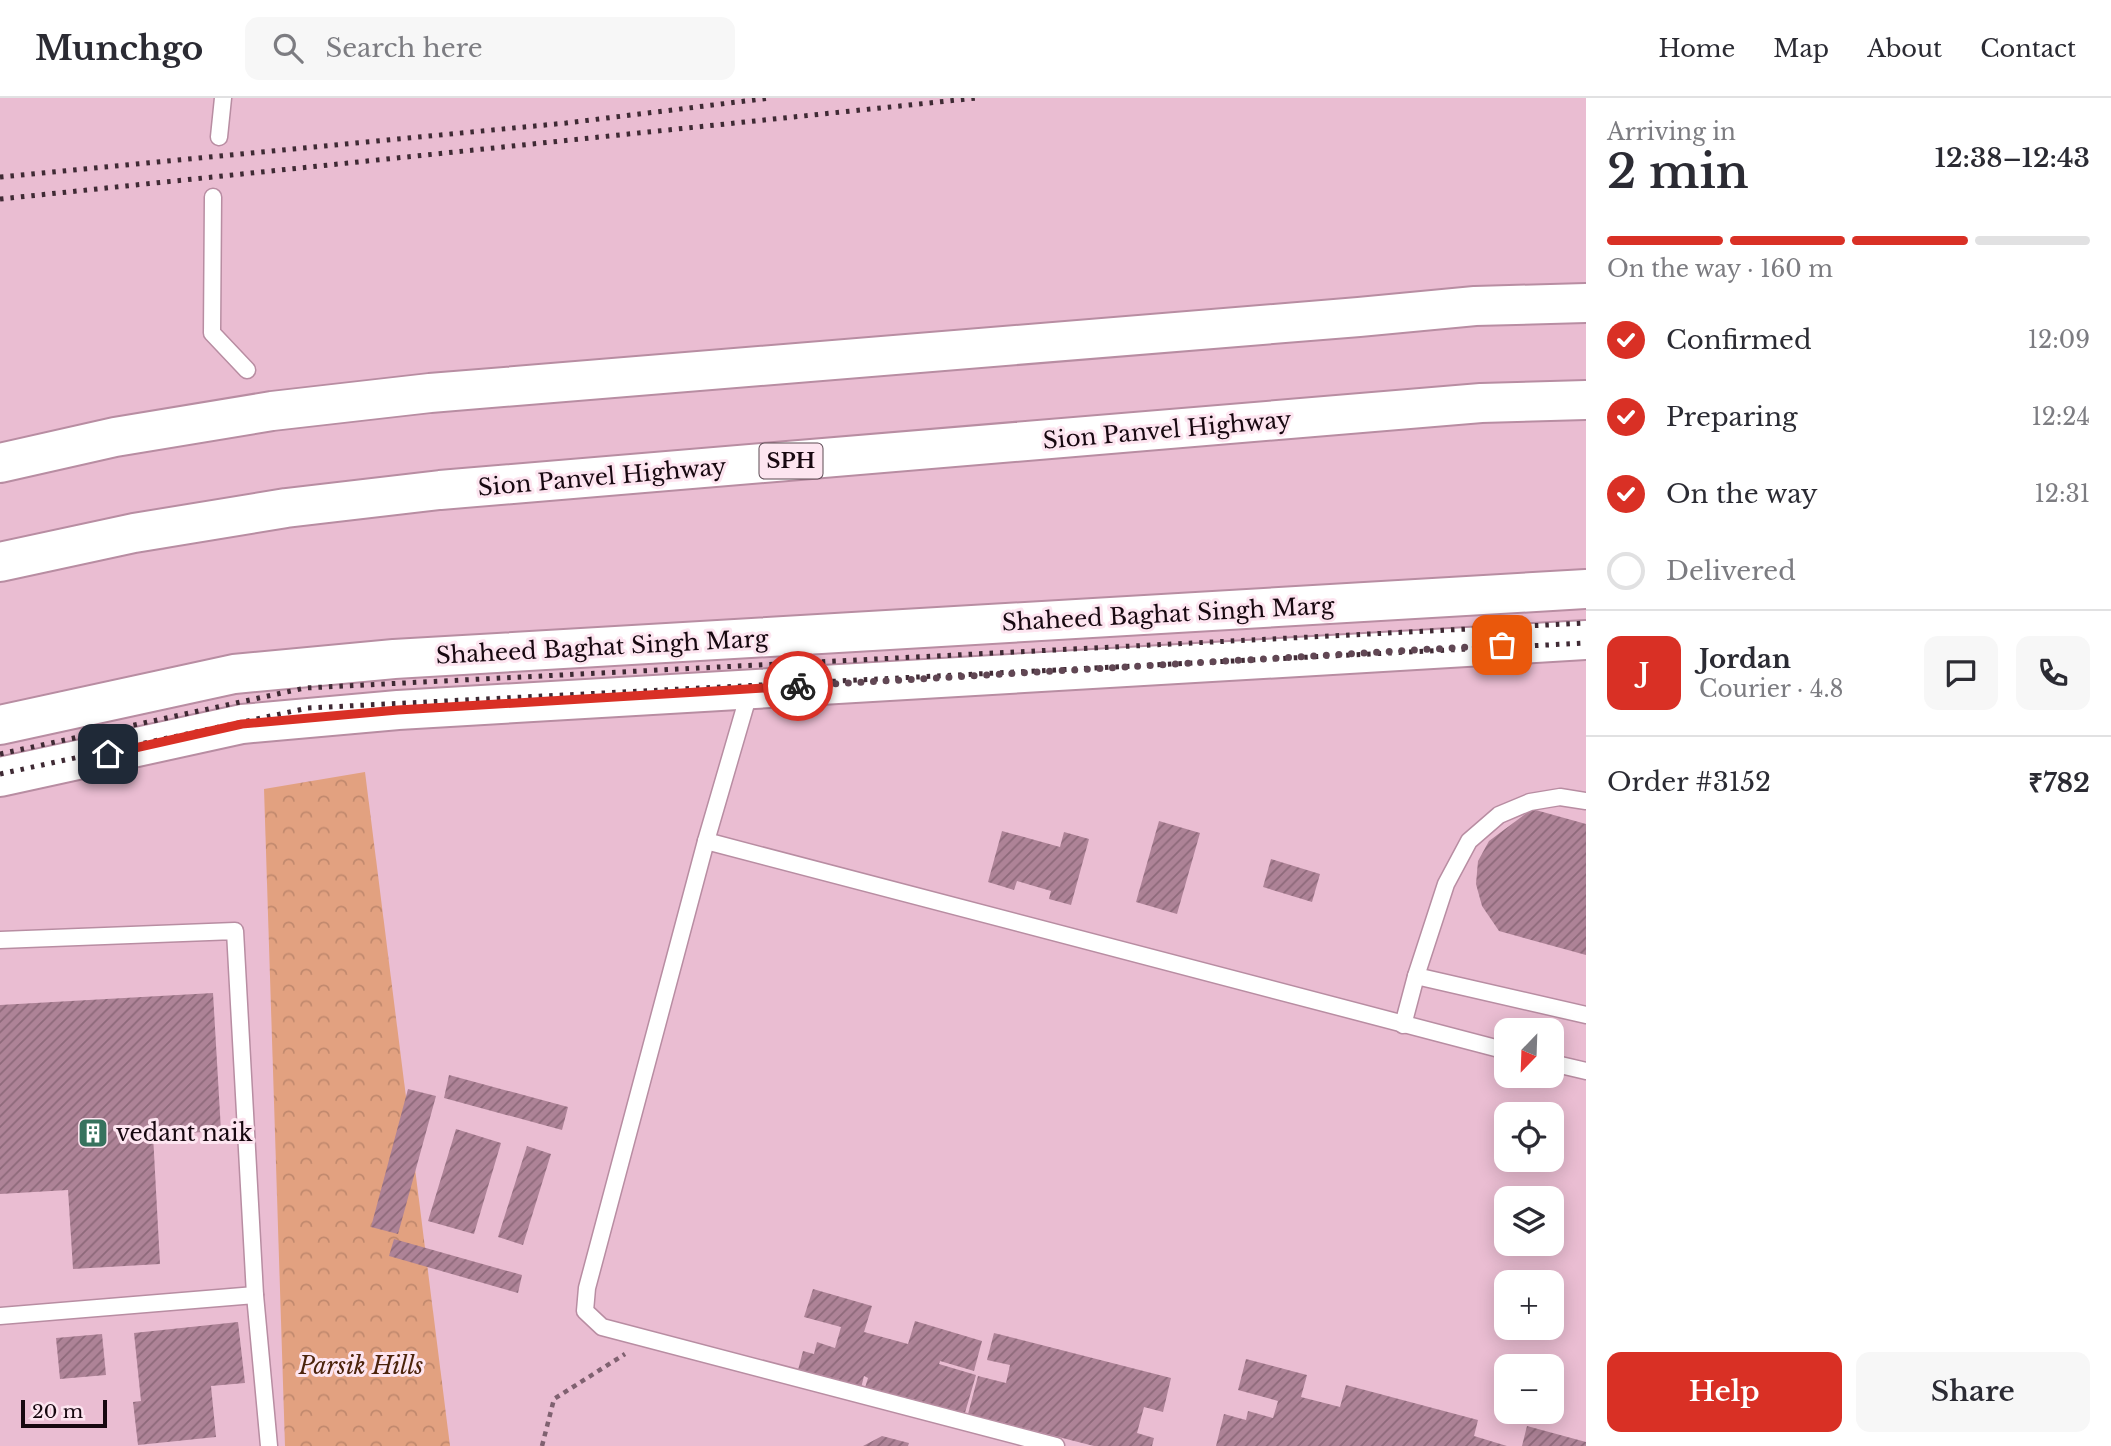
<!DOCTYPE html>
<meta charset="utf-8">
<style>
body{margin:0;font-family:"Libre Baskerville",serif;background:#f7f7f7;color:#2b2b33;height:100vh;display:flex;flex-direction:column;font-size:26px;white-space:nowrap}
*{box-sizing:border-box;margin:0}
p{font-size:23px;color:#7c7c81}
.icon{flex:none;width:38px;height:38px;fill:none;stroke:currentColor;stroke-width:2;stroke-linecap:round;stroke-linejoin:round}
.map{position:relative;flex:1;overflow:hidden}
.sheet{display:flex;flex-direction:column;background:#fff;width:525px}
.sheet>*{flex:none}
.needle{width:46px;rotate:203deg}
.buttons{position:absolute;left:1494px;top:920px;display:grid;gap:14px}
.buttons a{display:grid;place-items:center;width:70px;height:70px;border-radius:14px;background:#fff;box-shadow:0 4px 18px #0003;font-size:35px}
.scale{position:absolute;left:21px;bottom:18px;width:86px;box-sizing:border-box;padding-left:7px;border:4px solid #170810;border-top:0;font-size:19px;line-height:24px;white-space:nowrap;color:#170810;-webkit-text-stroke:5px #fde5f0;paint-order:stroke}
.pin{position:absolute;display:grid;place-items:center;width:60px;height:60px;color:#fff;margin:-30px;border-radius:14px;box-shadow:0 4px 10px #0006}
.courier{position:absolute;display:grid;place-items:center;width:70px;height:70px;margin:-35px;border:5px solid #d93025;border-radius:50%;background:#fff;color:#222;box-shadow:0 2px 9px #0007}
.head em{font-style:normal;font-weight:600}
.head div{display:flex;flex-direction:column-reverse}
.head{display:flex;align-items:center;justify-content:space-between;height:119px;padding:0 21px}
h1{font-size:46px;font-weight:600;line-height:52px}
.bar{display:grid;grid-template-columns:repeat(4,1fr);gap:10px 7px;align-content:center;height:84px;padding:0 21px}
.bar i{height:9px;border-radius:5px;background:#e1e1e2}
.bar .selected{background:#d93025}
.bar p{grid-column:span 4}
.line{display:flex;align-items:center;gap:18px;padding:0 21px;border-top:2px solid #e1e1e2}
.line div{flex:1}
.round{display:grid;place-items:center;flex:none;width:74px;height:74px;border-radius:14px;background:#f7f7f7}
ol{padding:0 21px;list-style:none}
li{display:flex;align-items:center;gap:21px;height:77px}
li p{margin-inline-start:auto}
li .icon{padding:7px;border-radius:50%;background:#d93025;color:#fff;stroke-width:4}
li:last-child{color:#7c7c81}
li i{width:38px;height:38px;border:4px solid #e1e1e2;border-radius:50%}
.action{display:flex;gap:14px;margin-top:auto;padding:14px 21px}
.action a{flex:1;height:80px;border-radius:14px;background:#d93025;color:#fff;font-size:28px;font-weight:600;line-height:80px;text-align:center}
.action a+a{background:#f7f7f7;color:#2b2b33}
header{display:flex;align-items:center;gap:42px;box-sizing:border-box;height:98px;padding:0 35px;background:#fff;border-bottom:2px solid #e1e1e2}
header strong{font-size:33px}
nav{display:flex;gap:38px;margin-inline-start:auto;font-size:24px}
.search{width:490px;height:63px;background:#f7f7f7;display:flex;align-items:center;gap:18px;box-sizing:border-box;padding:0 24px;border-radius:14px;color:#7c7c81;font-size:26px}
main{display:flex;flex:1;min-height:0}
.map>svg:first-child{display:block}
.forest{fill:url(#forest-crowns)}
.building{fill:url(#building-hatch)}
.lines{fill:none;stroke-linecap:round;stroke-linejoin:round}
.service-casing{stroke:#b88da2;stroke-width:19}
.primary-casing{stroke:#b88da2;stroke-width:42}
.motorway-casing{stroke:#b88da2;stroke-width:42}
.path{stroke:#7f6170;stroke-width:4.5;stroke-dasharray:5 5;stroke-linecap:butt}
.service{stroke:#fff;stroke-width:16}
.primary{stroke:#fff;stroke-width:38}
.motorway{stroke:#fff;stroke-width:38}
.rail{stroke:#3f2a34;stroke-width:5;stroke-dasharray:3.5 7;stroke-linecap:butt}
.done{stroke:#614754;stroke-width:7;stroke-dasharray:0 12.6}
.route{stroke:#d93025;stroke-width:9}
.labels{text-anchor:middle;stroke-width:6;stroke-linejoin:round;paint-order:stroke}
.shield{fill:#fde5f0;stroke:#5c4a53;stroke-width:2}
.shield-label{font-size:21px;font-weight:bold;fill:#170810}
.street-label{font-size:23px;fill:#170810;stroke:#fde5f0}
.poi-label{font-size:23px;fill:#170810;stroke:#fde5f0;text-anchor:start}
.park-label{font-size:23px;font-style:italic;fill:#4b230b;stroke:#fde5f0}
</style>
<header>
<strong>Munchgo</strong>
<div class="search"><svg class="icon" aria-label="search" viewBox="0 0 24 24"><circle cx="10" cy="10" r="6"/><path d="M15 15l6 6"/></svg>Search here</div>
<nav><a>Home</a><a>Map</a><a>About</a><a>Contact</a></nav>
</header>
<main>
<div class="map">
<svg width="1586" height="1348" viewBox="0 0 1586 1348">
<defs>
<pattern id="forest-crowns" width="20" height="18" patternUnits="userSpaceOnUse" patternTransform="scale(1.75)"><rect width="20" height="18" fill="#e2a180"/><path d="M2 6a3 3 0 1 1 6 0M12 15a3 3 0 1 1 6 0" fill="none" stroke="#c1896e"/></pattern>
<pattern id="building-hatch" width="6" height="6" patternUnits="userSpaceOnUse" patternTransform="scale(1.75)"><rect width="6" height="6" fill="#ae8397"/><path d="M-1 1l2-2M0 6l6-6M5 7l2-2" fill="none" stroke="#8d697a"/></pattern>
</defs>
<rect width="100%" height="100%" fill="#eabdd2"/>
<path class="forest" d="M365,674L450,1348H285L264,691Z"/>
<g class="building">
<path d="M1532,711L1586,726V857L1499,833L1482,808L1476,786L1478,763L1489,743Z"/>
<path d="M1159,723L1200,735L1177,816L1136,804Z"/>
<path d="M1002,733L1060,749L1064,734L1089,741L1071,807L1049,801L1051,793L1017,783L1014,792L988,784Z"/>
<path d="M1271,761L1320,776L1312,804L1263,789Z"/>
<path d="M213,895L221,1033L153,1037L160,1166L73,1171L68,1092L0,1096V907Z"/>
<path d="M449,977L568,1009L562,1032L444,1000Z"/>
<path d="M408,991L436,998L398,1136L371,1129Z"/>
<path d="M456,1031L501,1045L474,1136L428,1123Z"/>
<path d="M527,1048L551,1056L523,1147L498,1139Z"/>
<path d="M394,1141L522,1177L518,1195L389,1158Z"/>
<path d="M813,1191L872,1208L864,1234L908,1246L915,1223L982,1243L974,1273L940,1263L939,1266L976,1277L962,1325L863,1296L868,1280L864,1278L861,1290L798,1272L803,1253L814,1256L817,1244L835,1250L841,1229L804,1219Z"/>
<path d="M238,1224L245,1285L211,1288L216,1339L138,1347L133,1304L141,1303L134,1235Z"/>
<path d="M994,1235L1171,1280L1163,1314L1144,1309L1137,1335L1154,1340L1152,1348H1094L968,1316L978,1278L1006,1285L1010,1267L987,1262Z"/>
<path d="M102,1236L106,1277L60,1281L56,1240Z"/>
<path d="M1246,1261L1307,1277L1301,1299L1340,1309L1346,1287L1478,1322L1474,1338L1507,1348H1216L1224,1316L1246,1322L1248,1313L1273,1320L1278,1303L1238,1292Z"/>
<path d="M1527,1328L1586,1344V1348H1522Z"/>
<path d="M882,1338L909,1345L908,1348H863Z"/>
</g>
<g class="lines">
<g class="service-casing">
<g id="service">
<path d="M219,39L223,0"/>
<path d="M213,99L212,235L247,272"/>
<path d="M750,592L706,743L587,1190L585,1213L602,1229L1056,1348"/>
<path d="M706,743L1507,953"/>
<path d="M0,842L235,833L255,1197L269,1348"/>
<path d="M1416,878L1586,917"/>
<path d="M1403,927L1416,878L1446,786L1469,743L1499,717L1530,704L1560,699L1586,703"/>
<path d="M1552,965L1586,973"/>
<path d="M0,1218L255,1197"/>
</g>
</g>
<g class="primary-casing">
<g id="primary">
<path d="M0,627L234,576L394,561L1586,491"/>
<path d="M0,679L242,626L398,612L1586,542"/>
</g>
</g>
<g class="motorway-casing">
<g id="motorway">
<path d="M0,365L115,339L272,313L430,295L1359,219L1475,208L1586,205"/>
<path d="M0,464L134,435L286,410L440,392L1481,305L1586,302"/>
</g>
</g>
<path class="path" d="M542,1348L554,1301L625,1256"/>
<use href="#service" class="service"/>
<use href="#primary" class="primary"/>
<use href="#motorway" class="motorway"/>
<g class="rail">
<path d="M0,79L566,25L770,0"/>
<path d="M0,101L977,0"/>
<path d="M0,656L305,590L1586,525"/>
<path d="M0,676L308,610L1586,545"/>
</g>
</g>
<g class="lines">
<path class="done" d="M798,588L1502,547"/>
<path class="route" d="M108,656L242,626L398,612L798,588"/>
</g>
<defs>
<g id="building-square" transform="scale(1.575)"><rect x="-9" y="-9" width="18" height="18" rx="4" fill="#37735e" stroke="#fde5f0"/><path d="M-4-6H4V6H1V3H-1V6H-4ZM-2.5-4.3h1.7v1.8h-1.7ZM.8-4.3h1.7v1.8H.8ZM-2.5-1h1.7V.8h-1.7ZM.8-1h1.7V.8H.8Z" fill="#fff"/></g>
</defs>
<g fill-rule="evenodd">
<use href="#building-square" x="93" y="1035"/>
</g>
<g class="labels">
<rect class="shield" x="759.5" y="345.5" width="63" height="35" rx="5"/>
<g class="shield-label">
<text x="791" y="370">SPH</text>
</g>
<g class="street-label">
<text transform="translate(1167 332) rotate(-5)" y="8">Sion Panvel Highway</text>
<text transform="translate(602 379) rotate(-5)" y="8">Sion Panvel Highway</text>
<text transform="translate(1168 516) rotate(-3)" y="8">Shaheed Baghat Singh Marg</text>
<text transform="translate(602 549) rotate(-3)" y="8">Shaheed Baghat Singh Marg</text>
</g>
<g class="poi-label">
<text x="116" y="1043">vedant naik</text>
</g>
<g class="park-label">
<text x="361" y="1276">Parsik Hills</text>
</g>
</g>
</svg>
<div class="buttons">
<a><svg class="needle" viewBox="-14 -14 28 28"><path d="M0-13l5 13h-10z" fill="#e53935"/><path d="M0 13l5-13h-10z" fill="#7c7c81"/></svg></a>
<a><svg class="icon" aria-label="locate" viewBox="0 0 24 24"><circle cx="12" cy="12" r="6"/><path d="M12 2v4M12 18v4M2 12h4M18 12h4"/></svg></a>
<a><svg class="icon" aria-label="layers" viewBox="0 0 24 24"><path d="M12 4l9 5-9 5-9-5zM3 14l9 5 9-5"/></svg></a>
<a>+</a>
<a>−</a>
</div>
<div class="scale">20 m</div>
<div class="pin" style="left:1502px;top:547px;background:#ea580c"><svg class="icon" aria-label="bag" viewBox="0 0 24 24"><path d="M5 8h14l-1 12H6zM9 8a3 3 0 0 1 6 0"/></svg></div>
<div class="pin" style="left:108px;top:656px;background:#1f2937"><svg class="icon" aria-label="home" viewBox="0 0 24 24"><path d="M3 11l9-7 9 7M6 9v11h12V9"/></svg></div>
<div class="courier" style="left:798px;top:588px"><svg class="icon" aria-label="bike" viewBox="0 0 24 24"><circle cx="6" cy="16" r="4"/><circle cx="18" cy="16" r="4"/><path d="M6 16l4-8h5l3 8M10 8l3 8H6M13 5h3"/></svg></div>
</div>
<section class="sheet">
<div class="head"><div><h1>2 min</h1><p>Arriving in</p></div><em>12:38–12:43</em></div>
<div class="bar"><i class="selected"></i><i class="selected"></i><i class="selected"></i><i></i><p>On the way · 160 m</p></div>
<ol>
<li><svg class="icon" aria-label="check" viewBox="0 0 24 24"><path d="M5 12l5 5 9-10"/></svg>Confirmed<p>12:09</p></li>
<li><svg class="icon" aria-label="check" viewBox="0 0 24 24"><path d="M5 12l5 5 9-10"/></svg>Preparing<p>12:24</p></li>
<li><svg class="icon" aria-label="check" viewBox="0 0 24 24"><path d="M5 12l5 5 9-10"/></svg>On the way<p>12:31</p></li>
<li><i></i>Delivered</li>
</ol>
<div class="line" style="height:126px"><b class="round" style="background:#d93025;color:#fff">J</b><div><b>Jordan</b><p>Courier · 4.8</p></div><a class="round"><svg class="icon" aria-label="chat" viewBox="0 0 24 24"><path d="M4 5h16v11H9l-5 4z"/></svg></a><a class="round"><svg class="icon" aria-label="phone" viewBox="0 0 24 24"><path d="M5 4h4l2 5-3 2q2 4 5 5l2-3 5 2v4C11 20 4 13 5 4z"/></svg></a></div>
<div class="line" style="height:91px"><div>Order #3152</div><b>₹782</b></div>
<div class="action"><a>Help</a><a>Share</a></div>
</section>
</main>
